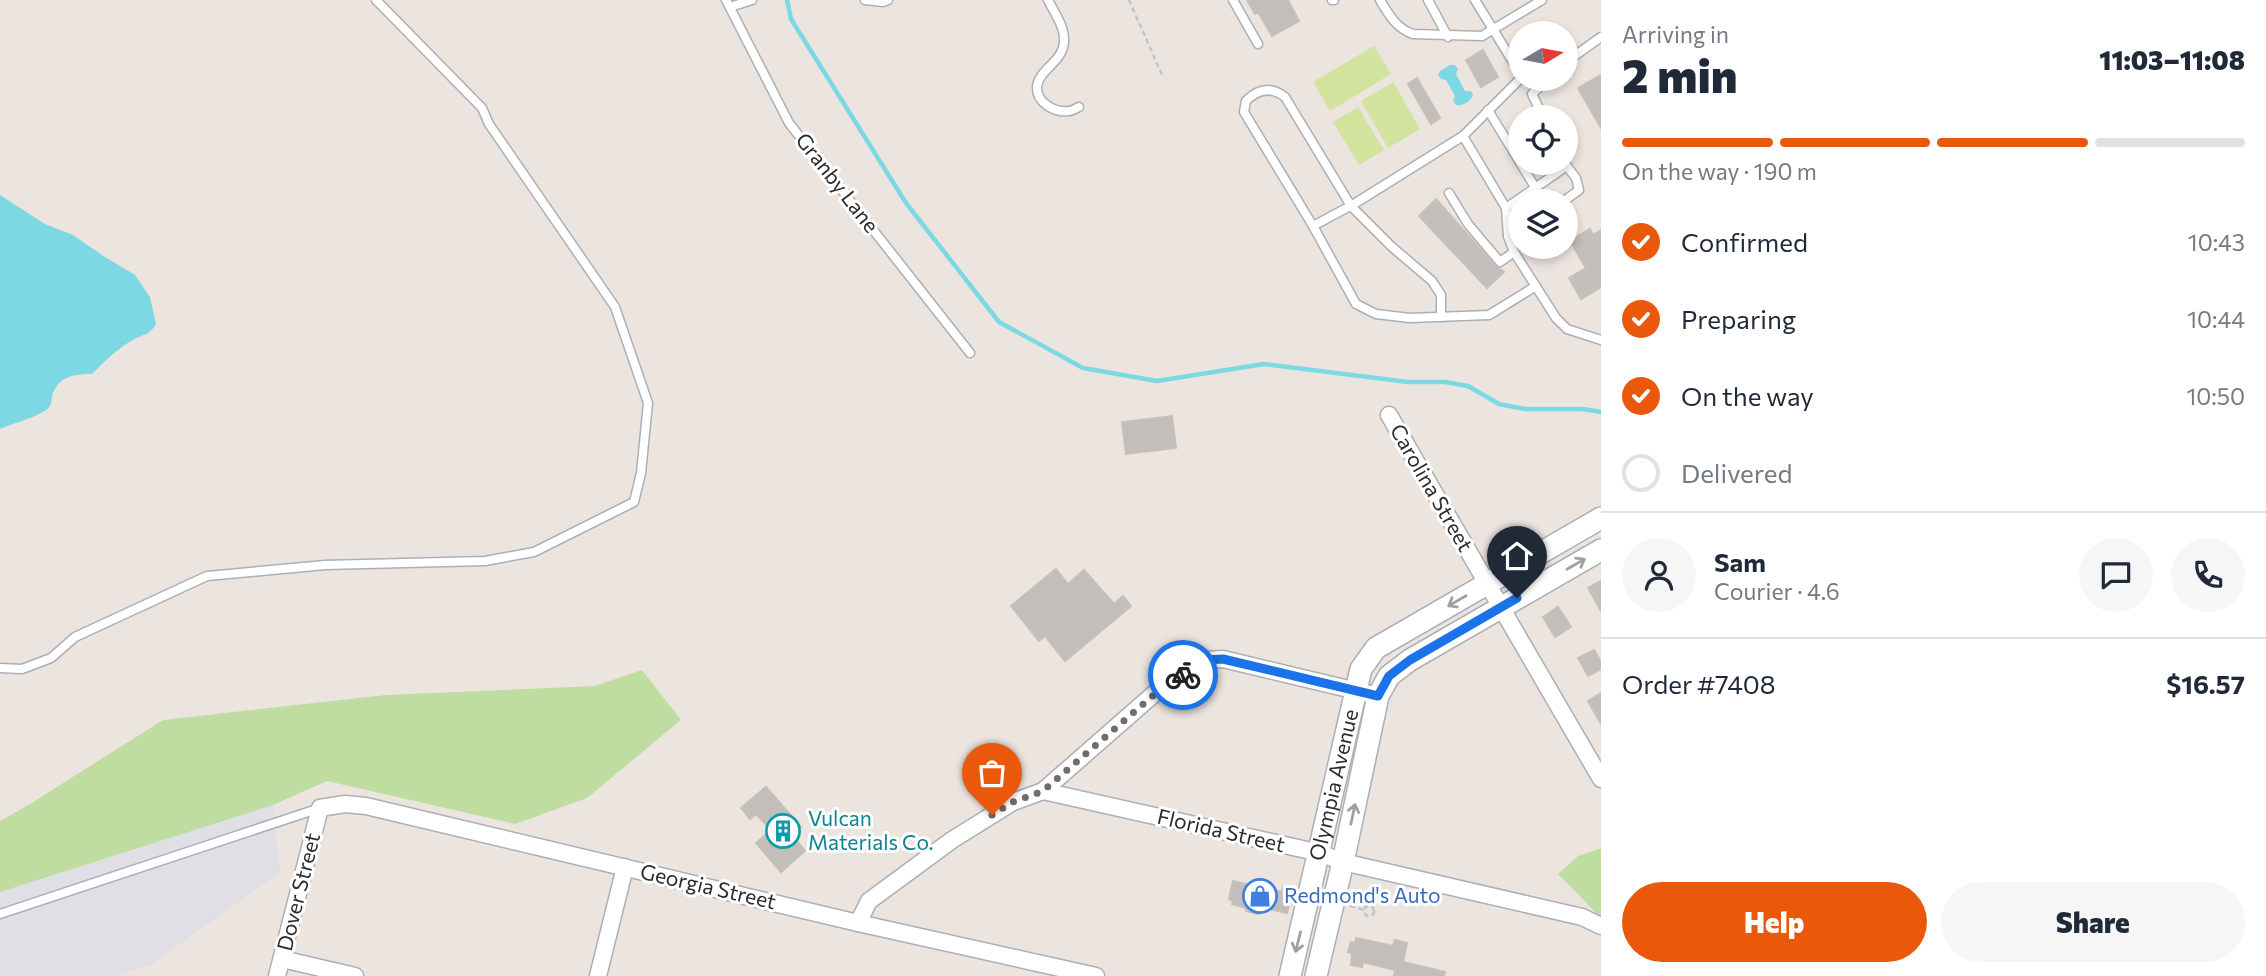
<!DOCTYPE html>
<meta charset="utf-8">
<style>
body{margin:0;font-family:Commissioner,sans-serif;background:#f6f6f7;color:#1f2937;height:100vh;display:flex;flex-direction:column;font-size:26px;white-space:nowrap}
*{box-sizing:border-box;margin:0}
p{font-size:23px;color:#747a83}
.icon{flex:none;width:38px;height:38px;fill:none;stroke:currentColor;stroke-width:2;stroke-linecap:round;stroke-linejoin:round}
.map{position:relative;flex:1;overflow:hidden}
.drawer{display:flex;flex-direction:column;background:#fff;width:665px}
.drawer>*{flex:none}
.needle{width:46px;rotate:80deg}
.controls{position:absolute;left:1508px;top:21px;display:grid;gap:14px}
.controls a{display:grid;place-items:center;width:70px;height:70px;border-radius:50%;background:#fff;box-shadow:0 4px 10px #0003;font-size:35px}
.pin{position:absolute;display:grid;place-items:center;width:60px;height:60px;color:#fff;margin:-72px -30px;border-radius:50% 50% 50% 0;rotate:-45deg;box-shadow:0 0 7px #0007}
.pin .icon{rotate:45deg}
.courier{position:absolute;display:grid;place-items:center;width:70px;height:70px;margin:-35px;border:5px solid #1a73e8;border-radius:50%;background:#fff;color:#222;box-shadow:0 2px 9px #0007}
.headline em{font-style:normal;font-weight:800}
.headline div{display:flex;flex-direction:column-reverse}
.headline{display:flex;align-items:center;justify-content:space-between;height:119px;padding:0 21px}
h1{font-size:46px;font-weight:800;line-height:52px}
.bar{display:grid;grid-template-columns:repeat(4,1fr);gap:10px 7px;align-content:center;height:84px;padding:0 21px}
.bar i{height:9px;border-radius:5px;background:#e0e1e3}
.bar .active{background:#ea580c}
.bar p{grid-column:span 4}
.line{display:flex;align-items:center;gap:18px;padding:0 21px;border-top:2px solid #e0e1e3}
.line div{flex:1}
.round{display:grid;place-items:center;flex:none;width:74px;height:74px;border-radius:37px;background:#f6f6f7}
ol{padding:0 21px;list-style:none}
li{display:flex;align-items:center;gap:21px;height:77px}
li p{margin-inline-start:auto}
li .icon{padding:7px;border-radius:50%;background:#ea580c;color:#fff;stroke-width:4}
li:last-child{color:#747a83}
li i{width:38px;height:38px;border:4px solid #e0e1e3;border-radius:50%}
.cta{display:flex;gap:14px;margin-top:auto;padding:14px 21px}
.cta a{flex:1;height:80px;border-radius:42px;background:#ea580c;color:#fff;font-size:28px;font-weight:800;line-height:80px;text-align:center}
.cta a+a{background:#f6f6f7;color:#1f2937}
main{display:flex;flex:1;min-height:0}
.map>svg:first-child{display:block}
.industrial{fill:#dfdfe5}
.green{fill:#bfdda0}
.pitch{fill:#d1e39d}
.water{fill:#7cd9e4}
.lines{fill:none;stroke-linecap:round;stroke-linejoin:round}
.stream{stroke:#7cd9e4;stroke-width:4.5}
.building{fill:#c4bebb;stroke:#c7c0b8;stroke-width:2}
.lane-casing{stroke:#abafb6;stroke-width:11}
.street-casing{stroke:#abafb6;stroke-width:19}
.secondary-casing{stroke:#abafb6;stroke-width:24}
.path{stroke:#c4c4c4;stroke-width:2.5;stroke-dasharray:5 3.5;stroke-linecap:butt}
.lane{stroke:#fff;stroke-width:8}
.street{stroke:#fff;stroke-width:16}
.secondary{stroke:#fff;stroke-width:21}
.oneway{stroke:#a0a0a0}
.done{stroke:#6f6c6a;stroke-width:7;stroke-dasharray:0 12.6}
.route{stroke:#1a73e8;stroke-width:9}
.labels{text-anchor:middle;stroke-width:6;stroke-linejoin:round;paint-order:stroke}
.street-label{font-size:21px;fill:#2b2b2b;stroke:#fff}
.culture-label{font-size:21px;fill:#0d838f;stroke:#fff;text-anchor:start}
.shop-label{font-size:21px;fill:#366cbe;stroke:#fff;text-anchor:start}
</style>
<main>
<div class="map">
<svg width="1601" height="976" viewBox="0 0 1601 976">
<rect width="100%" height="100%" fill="#ece4df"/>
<path class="industrial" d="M273,805L280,872L152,964L114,976H0V892Z"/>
<g class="green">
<path d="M642,670L681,720L587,798L515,824L327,781L273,805L0,892V821L30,804L163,720L386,695L595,686Z"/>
<path d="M1601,848V918L1558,874L1578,856Z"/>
</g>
<g class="pitch">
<path d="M1374,46L1391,74L1330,111L1313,82Z"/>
<path d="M1393,82L1420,129L1388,148L1361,101Z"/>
<path d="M1358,107L1384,150L1359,165L1333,122Z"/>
</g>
<g class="water">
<path d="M1450,65H1455L1458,69L1456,74L1465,91H1471L1473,95C1470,102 1463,106 1456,105L1453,101L1455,96L1446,80L1441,79L1438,75L1440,71Z"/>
<path d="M0,195L45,224L73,235L105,257L135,275L150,297L156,324C148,337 145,333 133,340C118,348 104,362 92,374C77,374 61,375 54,391C50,397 54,405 46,410C35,418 13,423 0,429Z"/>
</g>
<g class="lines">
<path class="stream" d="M787,0L791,19L906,203L999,322L1083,368L1157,381L1264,364L1408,382H1445L1468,386L1499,404L1525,409H1583L1601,412"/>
</g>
<g class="building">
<path d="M1247,0H1288L1299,21L1272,36L1258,12L1255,14Z"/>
<path d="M1483,50L1498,77L1481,87L1466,60Z"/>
<path d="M1601,75V128L1578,88Z"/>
<path d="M1417,78L1440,118L1431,124L1408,84Z"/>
<path d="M1436,199L1495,266L1504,272L1487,288L1419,216Z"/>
<path d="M1590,229L1593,235L1601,230V287L1581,299L1569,278L1586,268L1570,241Z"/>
<path d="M1172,416L1176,448L1126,454L1122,422Z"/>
<path d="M1056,569L1068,584L1084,570L1114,604L1123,596L1131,606L1065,661L1045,636L1039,641L1011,606Z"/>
<path d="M1601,581V611L1588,588Z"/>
<path d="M1558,607L1571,627L1555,637L1543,617Z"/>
<path d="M1594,650L1601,662V669L1588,676L1578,658Z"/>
<path d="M1601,693V724L1588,701Z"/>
<path d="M766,787L801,827L792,835L805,851L781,872L756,843L771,830L756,814L750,819L741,808Z"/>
<path d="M1233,881L1282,892L1283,887L1293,889L1287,913L1260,907L1258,914L1246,911V908L1232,904L1233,901L1229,899Z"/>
<path d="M1356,938L1393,946L1395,940L1407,943L1403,962L1445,972L1444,976H1394L1395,970L1363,962L1362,967L1351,965L1352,953L1348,952L1351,942L1355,943Z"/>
</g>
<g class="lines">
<g class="lane-casing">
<g id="lane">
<path d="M726,0L789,123L970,353"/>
<path d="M865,0L883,2L888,0"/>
<path d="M1048,0C1054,12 1065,27 1064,41C1064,62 1037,70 1037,88C1037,103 1055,113 1069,111C1073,111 1076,108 1079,107"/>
<path d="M1233,0L1258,44"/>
<path d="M1332,0H1334"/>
<path d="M1380,0C1389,15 1396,28 1413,34L1482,36L1542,0"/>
<path d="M1428,0L1448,37"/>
<path d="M1475,0L1521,75"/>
<path d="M730,7L752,0"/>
<path d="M1566,62L1601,37"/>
<path d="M1521,78L1463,136L1354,204L1313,226L1356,304L1376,314L1410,318L1489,315L1536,286"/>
<path d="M1488,110L1535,187"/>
<path d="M1543,117L1532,94L1548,79"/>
<path d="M1463,136L1506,208"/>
<path d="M1565,163L1566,165L1561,170L1506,208L1508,236L1514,252L1556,318L1567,329L1601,340"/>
<path d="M1449,193L1468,224L1500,262L1514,252"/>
<path d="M1564,201L1579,190L1576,178L1566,165"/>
<path d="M1313,226L1244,112L1246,101C1258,89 1271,86 1285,97L1351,206L1392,247L1432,281L1441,295V317"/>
<path d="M1508,236L1521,229"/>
<path d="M0,668L22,669L51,658L75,637L207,576L325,565L485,561L534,552L634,502L641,473L648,403L615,307L489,124L482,108L376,0"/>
<path d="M0,914L320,808"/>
</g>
</g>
<g class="street-casing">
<g id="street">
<path d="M1389,415L1601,779"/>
<path d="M1043,791L1320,853L1343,862L1582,917L1601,926"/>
<path d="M858,923L869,901L952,840L1013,802L1043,791L1155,693L1205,660L1223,659L1378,696"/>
<path d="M282,959L355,976"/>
<path d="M277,976L320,808L345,804L366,806L858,923L1096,976"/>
<path d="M598,976L625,867"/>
</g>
</g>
<g class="secondary-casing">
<g id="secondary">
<path id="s1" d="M1290,976L1361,669L1376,648L1601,518"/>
<path d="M1316,976L1343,862L1378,696L1389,676L1410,660L1601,550"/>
</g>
</g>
<g class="path">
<path d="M1129,0L1163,77"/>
<circle cx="1369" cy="911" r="5"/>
<path d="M1350,906L1364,910"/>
</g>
<use href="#lane" class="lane"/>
<use href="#street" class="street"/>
<use href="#secondary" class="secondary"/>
</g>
<defs><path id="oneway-shaft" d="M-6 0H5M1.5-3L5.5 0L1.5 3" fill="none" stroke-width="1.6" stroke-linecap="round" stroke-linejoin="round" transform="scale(1.75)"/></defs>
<g class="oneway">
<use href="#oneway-shaft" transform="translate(1576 564) rotate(-30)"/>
<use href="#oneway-shaft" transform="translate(1457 601) rotate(150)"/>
<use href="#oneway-shaft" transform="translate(1353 814) rotate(-78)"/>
<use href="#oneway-shaft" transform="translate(1298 942) rotate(104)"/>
</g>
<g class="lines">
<path class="done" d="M992,815L1013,802L1043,791L1156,693L1183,675"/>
<path class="route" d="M1183,675L1205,660L1223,659L1378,696L1389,676L1410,660L1517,598"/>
</g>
<defs>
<g id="building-ring" transform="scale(1.75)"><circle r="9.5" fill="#fff" stroke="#0f9aa8" stroke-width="1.5"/><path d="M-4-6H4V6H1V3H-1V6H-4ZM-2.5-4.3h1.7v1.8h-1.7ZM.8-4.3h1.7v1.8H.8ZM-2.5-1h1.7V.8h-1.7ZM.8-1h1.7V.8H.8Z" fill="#0f9aa8"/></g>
<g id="shop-ring" transform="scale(1.75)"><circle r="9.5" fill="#fff" stroke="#3f7fe0" stroke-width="1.5"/><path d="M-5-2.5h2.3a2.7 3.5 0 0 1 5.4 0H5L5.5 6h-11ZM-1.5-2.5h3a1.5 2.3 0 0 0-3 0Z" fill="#3f7fe0"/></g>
</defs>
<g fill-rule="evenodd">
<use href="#building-ring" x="783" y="831"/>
<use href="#shop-ring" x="1260" y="896"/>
</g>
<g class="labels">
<g class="street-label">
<text transform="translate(837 183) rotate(52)" y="7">Granby Lane</text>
<text transform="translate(1431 488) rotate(60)" y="7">Carolina Street</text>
<text dy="7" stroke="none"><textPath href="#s1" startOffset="196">Olympia Avenue</textPath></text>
<text transform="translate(1221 831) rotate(13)" y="7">Florida Street</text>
<text transform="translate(708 887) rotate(13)" y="7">Georgia Street</text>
<text transform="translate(299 892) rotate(-76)" y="7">Dover Street</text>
</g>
<g class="culture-label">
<text x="808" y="826">Vulcan<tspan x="808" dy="24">Materials Co.</tspan></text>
</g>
<g class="shop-label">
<text x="1284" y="903">Redmond's Auto</text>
</g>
</g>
</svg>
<div class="controls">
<a><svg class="needle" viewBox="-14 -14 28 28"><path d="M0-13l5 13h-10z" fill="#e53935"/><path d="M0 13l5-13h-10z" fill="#747a83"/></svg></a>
<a><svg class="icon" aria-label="locate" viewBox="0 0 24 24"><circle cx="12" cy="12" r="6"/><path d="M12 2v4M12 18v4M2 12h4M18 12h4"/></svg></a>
<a><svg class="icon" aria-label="layers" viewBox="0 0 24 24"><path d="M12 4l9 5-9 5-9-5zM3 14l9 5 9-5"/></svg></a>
</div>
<div class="pin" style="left:992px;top:815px;background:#ea580c"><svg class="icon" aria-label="bag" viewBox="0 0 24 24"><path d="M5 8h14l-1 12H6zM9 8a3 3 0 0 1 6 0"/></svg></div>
<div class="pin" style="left:1517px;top:598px;background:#1f2937"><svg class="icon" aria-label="home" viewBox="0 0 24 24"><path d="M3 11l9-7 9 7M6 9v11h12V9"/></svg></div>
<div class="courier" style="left:1183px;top:675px"><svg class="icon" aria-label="bike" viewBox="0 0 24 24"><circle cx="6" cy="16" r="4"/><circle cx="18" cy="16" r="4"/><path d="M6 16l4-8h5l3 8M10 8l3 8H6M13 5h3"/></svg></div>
</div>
<section class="drawer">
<div class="headline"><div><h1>2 min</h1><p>Arriving in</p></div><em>11:03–11:08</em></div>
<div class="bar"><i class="active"></i><i class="active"></i><i class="active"></i><i></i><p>On the way · 190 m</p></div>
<ol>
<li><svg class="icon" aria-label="check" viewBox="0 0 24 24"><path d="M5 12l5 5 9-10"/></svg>Confirmed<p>10:43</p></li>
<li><svg class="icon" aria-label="check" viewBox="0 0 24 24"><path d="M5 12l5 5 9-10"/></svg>Preparing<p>10:44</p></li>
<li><svg class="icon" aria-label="check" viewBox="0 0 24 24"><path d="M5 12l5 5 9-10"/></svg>On the way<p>10:50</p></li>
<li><i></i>Delivered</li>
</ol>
<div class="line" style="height:126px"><a class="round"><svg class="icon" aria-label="person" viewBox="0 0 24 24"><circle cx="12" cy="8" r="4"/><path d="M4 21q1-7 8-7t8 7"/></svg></a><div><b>Sam</b><p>Courier · 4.6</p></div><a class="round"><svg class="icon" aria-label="chat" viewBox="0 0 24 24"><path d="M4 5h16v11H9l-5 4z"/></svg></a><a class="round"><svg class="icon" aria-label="phone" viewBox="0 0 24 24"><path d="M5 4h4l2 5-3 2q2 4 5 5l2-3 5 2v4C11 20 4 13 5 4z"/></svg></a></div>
<div class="line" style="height:91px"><div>Order #7408</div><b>$16.57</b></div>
<div class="cta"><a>Help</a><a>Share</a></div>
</section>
</main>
